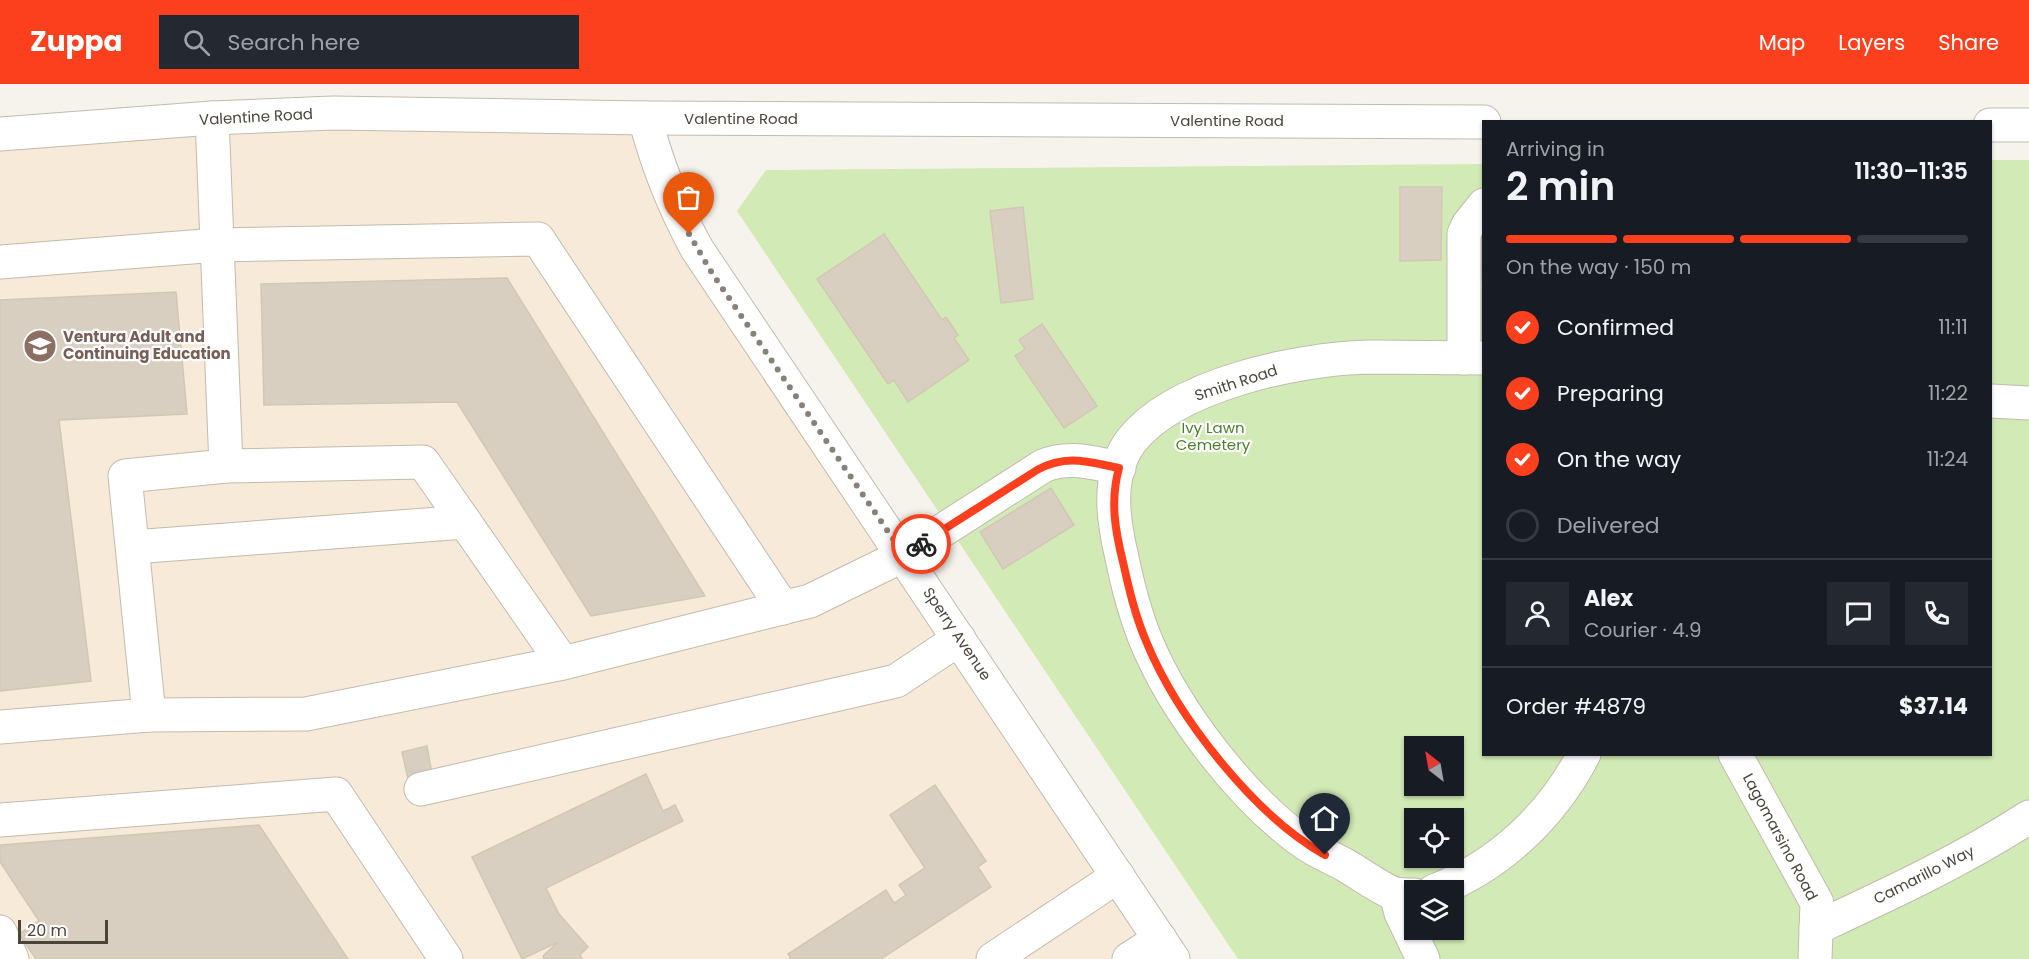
<!DOCTYPE html>
<meta charset="utf-8">
<style>
body{margin:0;font-family:Poppins,sans-serif;background:#242831;color:#f1f3f6;height:100vh;display:flex;flex-direction:column;font-size:22px;white-space:nowrap}
*{box-sizing:border-box;margin:0}
p{font-size:20px;color:#9ea1a6}
.icon{flex:none;width:33px;height:33px;fill:none;stroke:currentColor;stroke-width:2;stroke-linecap:round;stroke-linejoin:round}
.map{position:relative;flex:1;overflow:hidden}
.details{position:absolute;left:1482px;top:36px;width:510px;height:636px;display:flex;flex-direction:column;background:#171b24;border-radius:0px;box-shadow:0 2px 4px #0004}
.details>*{flex:none}
.needle{width:39px;rotate:329deg}
.tools{position:absolute;left:1404px;top:652px;display:grid;gap:12px}
.tools a{display:grid;place-items:center;width:60px;height:60px;border-radius:0px;background:#171b24;box-shadow:0 2px 4px #0004;font-size:30px}
.scale{position:absolute;left:18px;bottom:15px;width:90px;box-sizing:border-box;padding-left:6px;border:3px solid #4b4439;border-top:0;font-size:16px;line-height:21px;white-space:nowrap;color:#4b4439;-webkit-text-stroke:4px #fff;paint-order:stroke}
.pin{position:absolute;display:grid;place-items:center;width:51px;height:51px;color:#fff;margin:-62px -26px;border-radius:50% 50% 50% 0;rotate:-45deg;box-shadow:0 0 6px #0007}
.pin .icon{rotate:45deg}
.courier{position:absolute;display:grid;place-items:center;width:60px;height:60px;margin:-30px;border:4px solid #fc3f1d;border-radius:50%;background:#fff;color:#222;box-shadow:0 2px 8px #0007}
.headline em{font-style:normal;font-weight:600}
.headline div{display:flex;flex-direction:column-reverse}
.headline{display:flex;align-items:center;justify-content:space-between;height:102px;padding:0 24px}
h1{font-size:39px;font-weight:600;line-height:45px}
.bar{display:grid;grid-template-columns:repeat(4,1fr);gap:9px 6px;align-content:center;height:72px;padding:0 24px}
.bar i{height:8px;border-radius:4px;background:#363941}
.bar .on{background:#fc3f1d}
.bar p{grid-column:span 4}
.line{display:flex;align-items:center;gap:15px;padding:0 24px;border-top:2px solid #363941}
.line div{flex:1}
.round{display:grid;place-items:center;flex:none;width:63px;height:63px;border-radius:0px;background:#242831}
ol{padding:0 24px;list-style:none}
li{display:flex;align-items:center;gap:18px;height:66px}
li p{margin-inline-start:auto}
li .icon{padding:6px;border-radius:50%;background:#fc3f1d;color:#fff;stroke-width:4}
li:last-child{color:#9ea1a6}
li i{width:33px;height:33px;border:3px solid #363941;border-radius:50%}
header{display:flex;align-items:center;gap:36px;box-sizing:border-box;height:84px;padding:0 30px;background:#fc3f1d;color:#fff}
header strong{font-size:28px}
nav{display:flex;gap:33px;margin-inline-start:auto;font-size:21px}
.search{width:420px;height:54px;background:#242831;display:flex;align-items:center;gap:15px;box-sizing:border-box;padding:0 21px;border-radius:0px;color:#9ea1a6;font-size:22px}
.map>svg:first-child{display:block}
.commercial{fill:#f7ead8}
.green{fill:#d2eab5;fill-rule:evenodd}
.building{fill:#d8cfc1;stroke:#d3c7b4;stroke-width:1.5}
.lines{fill:none;stroke-linecap:round;stroke-linejoin:round}
.minor-casing{stroke:#c2bbae;stroke-width:35}
.minor{stroke:#fff;stroke-width:33}
.done{stroke:#878178;stroke-width:6;stroke-dasharray:0 10.8}
.route{stroke:#fc3f1d;stroke-width:8}
.labels{text-anchor:middle;stroke-width:4.5;stroke-linejoin:round;paint-order:stroke}
.street-label{font-size:15px;fill:#4b4439;stroke:#fff}
.education-label{font-size:15px;font-weight:bold;fill:#785e54;stroke:#fff;text-anchor:start}
.park-label{font-size:15px;fill:#4a7f2a;stroke:#fff}
</style>
<header>
<strong>Zuppa</strong>
<div class="search"><svg class="icon" aria-label="search" viewBox="0 0 24 24"><circle cx="10" cy="10" r="6"/><path d="M15 15l6 6"/></svg>Search here</div>
<nav><a>Map</a><a>Layers</a><a>Share</a></nav>
</header>
<div class="map">
<svg width="2029" height="875" viewBox="0 0 2029 875">
<rect width="100%" height="100%" fill="#f6f3ec"/>
<path class="commercial" d="M645,34L654,71L1173,875H0V50Z"/>
<path class="green" d="M1991,76H2029V875H1238L737,127L766,86L1483,80L1484,670H1990ZM1414,663H1454V702H1414ZM1414,735H1454V774H1414ZM1414,807H1454V846H1414Z"/>
<g class="building">
<path d="M1400,103H1442L1441,176L1400,177Z"/>
<path d="M1023,123L1033,215L1001,219L990,127Z"/>
<path d="M1484,139V199L1475,192L1482,184L1471,175L1483,162L1475,154Z"/>
<path d="M884,150L942,236L946,233L958,251L954,254L969,276L908,318L894,296L888,300L817,195Z"/>
<path d="M507,194L705,512L591,532L457,318L264,321L261,200Z"/>
<path d="M176,208L187,330L59,336L91,597L0,607V216Z"/>
<path d="M1042,240L1097,322L1064,344L1015,272L1025,265L1019,256Z"/>
<path d="M1051,404L1074,441L1003,485L980,448Z"/>
<path d="M427,662L432,690L408,695L402,668Z"/>
<path d="M646,690L663,727L675,721L683,737L546,804L559,830L588,863L580,871L582,875H544L543,872L558,858L522,875L472,773Z"/>
<path d="M935,701L986,777L978,783L991,803L881,875H791L788,870L886,806L894,819L906,811L899,801L925,784L890,731Z"/>
<path d="M259,741L348,875H36L19,850L39,837L0,778V761Z"/>
</g>
<g class="lines">
<g class="minor-casing">
<g id="minor">
<path d="M645,34C657,81 674,123 697,165L1173,875"/>
<path d="M1990,41H2029"/>
<path d="M0,50L212,34L333,29L645,34L1484,38"/>
<path d="M0,178L217,161L538,155L783,524"/>
<path d="M1464,274V150L1468,141L1484,121"/>
<path d="M1990,317L2029,319"/>
<path d="M226,382L423,378L563,579"/>
<path d="M133,463L465,438"/>
<path d="M149,631L306,630L563,579L810,517L904,471L1043,382C1069,371 1093,379 1119,384"/>
<path d="M0,643L149,631L125,392L226,382L212,34"/>
<path d="M1735,670L1817,819L1815,875"/>
<path d="M421,705L896,597L959,555"/>
<path d="M0,736L336,710L446,875"/>
<path d="M1434,807C1499,782 1552,732 1584,670"/>
<path d="M1396,810L1401,829L1423,875"/>
<path d="M1414,811C1409,811 1401,811 1395,810C1381,805 1359,789 1345,781C1332,774 1318,768 1306,760C1243,716 1176,629 1146,557C1135,530 1128,503 1122,474C1113,436 1106,391 1131,357C1176,300 1298,275 1367,273C1406,273 1445,274 1484,274"/>
<path d="M1816,844C1889,810 1961,777 2029,733"/>
<path d="M0,848L12,875"/>
<path d="M993,875L1118,792"/>
<path d="M1129,875L1160,855"/>
</g>
</g>
<use href="#minor" class="minor"/>
</g>
<g class="lines">
<path class="done" d="M689,150L712,189L904,471L921,460"/>
<path class="route" d="M921,460L1037,386C1067,370 1088,378 1119,384C1110,417 1115,446 1123,478C1129,505 1135,531 1146,557C1177,633 1254,731 1325,771"/>
</g>
<defs>
<g id="school-disc" transform="scale(1.725)"><circle r="9.5" fill="#8d6e63" stroke="#fff"/><path d="M0-5L7-2L0 1L-7-2ZM-4 1L0 2.5L4 1V4Q0 6-4 4Z" fill="#fff"/></g>
</defs>
<g fill-rule="evenodd">
<use href="#school-disc" x="40" y="262"/>
</g>
<g class="labels">
<g class="street-label">
<text transform="translate(256 33) rotate(-3)" y="5">Valentine Road</text>
<text x="741" y="40">Valentine Road</text>
<text x="1227" y="42">Valentine Road</text>
<text transform="translate(1236 299) rotate(-18)" y="5">Smith Road</text>
<text transform="translate(957 550) rotate(56)" y="5">Sperry Avenue</text>
<text transform="translate(1780 753) rotate(62)" y="5">Lagomarsino Road</text>
<text transform="translate(1924 791) rotate(-27)" y="5">Camarillo Way</text>
</g>
<g class="education-label">
<text x="63" y="258">Ventura Adult and<tspan x="63" dy="17">Continuing Education</tspan></text>
</g>
<g class="park-label">
<text x="1213" y="349">Ivy Lawn<tspan x="1213" dy="17">Cemetery</tspan></text>
</g>
</g>
</svg>
<div class="tools">
<a><svg class="needle" viewBox="-14 -14 28 28"><path d="M0-13l5 13h-10z" fill="#e53935"/><path d="M0 13l5-13h-10z" fill="#9ea1a6"/></svg></a>
<a><svg class="icon" aria-label="locate" viewBox="0 0 24 24"><circle cx="12" cy="12" r="6"/><path d="M12 2v4M12 18v4M2 12h4M18 12h4"/></svg></a>
<a><svg class="icon" aria-label="layers" viewBox="0 0 24 24"><path d="M12 4l9 5-9 5-9-5zM3 14l9 5 9-5"/></svg></a>
</div>
<div class="scale">20 m</div>
<div class="pin" style="left:689px;top:150px;background:#ea580c"><svg class="icon" aria-label="bag" viewBox="0 0 24 24"><path d="M5 8h14l-1 12H6zM9 8a3 3 0 0 1 6 0"/></svg></div>
<div class="pin" style="left:1325px;top:771px;background:#1f2937"><svg class="icon" aria-label="home" viewBox="0 0 24 24"><path d="M3 11l9-7 9 7M6 9v11h12V9"/></svg></div>
<div class="courier" style="left:921px;top:460px"><svg class="icon" aria-label="bike" viewBox="0 0 24 24"><circle cx="6" cy="16" r="4"/><circle cx="18" cy="16" r="4"/><path d="M6 16l4-8h5l3 8M10 8l3 8H6M13 5h3"/></svg></div>
<section class="details">
<div class="headline"><div><h1>2 min</h1><p>Arriving in</p></div><em>11:30–11:35</em></div>
<div class="bar"><i class="on"></i><i class="on"></i><i class="on"></i><i></i><p>On the way · 150 m</p></div>
<ol>
<li><svg class="icon" aria-label="check" viewBox="0 0 24 24"><path d="M5 12l5 5 9-10"/></svg>Confirmed<p>11:11</p></li>
<li><svg class="icon" aria-label="check" viewBox="0 0 24 24"><path d="M5 12l5 5 9-10"/></svg>Preparing<p>11:22</p></li>
<li><svg class="icon" aria-label="check" viewBox="0 0 24 24"><path d="M5 12l5 5 9-10"/></svg>On the way<p>11:24</p></li>
<li><i></i>Delivered</li>
</ol>
<div class="line" style="height:108px"><a class="round"><svg class="icon" aria-label="person" viewBox="0 0 24 24"><circle cx="12" cy="8" r="4"/><path d="M4 21q1-7 8-7t8 7"/></svg></a><div><b>Alex</b><p>Courier · 4.9</p></div><a class="round"><svg class="icon" aria-label="chat" viewBox="0 0 24 24"><path d="M4 5h16v11H9l-5 4z"/></svg></a><a class="round"><svg class="icon" aria-label="phone" viewBox="0 0 24 24"><path d="M5 4h4l2 5-3 2q2 4 5 5l2-3 5 2v4C11 20 4 13 5 4z"/></svg></a></div>
<div class="line" style="height:78px"><div>Order #4879</div><b>$37.14</b></div>
</section>
</div>
